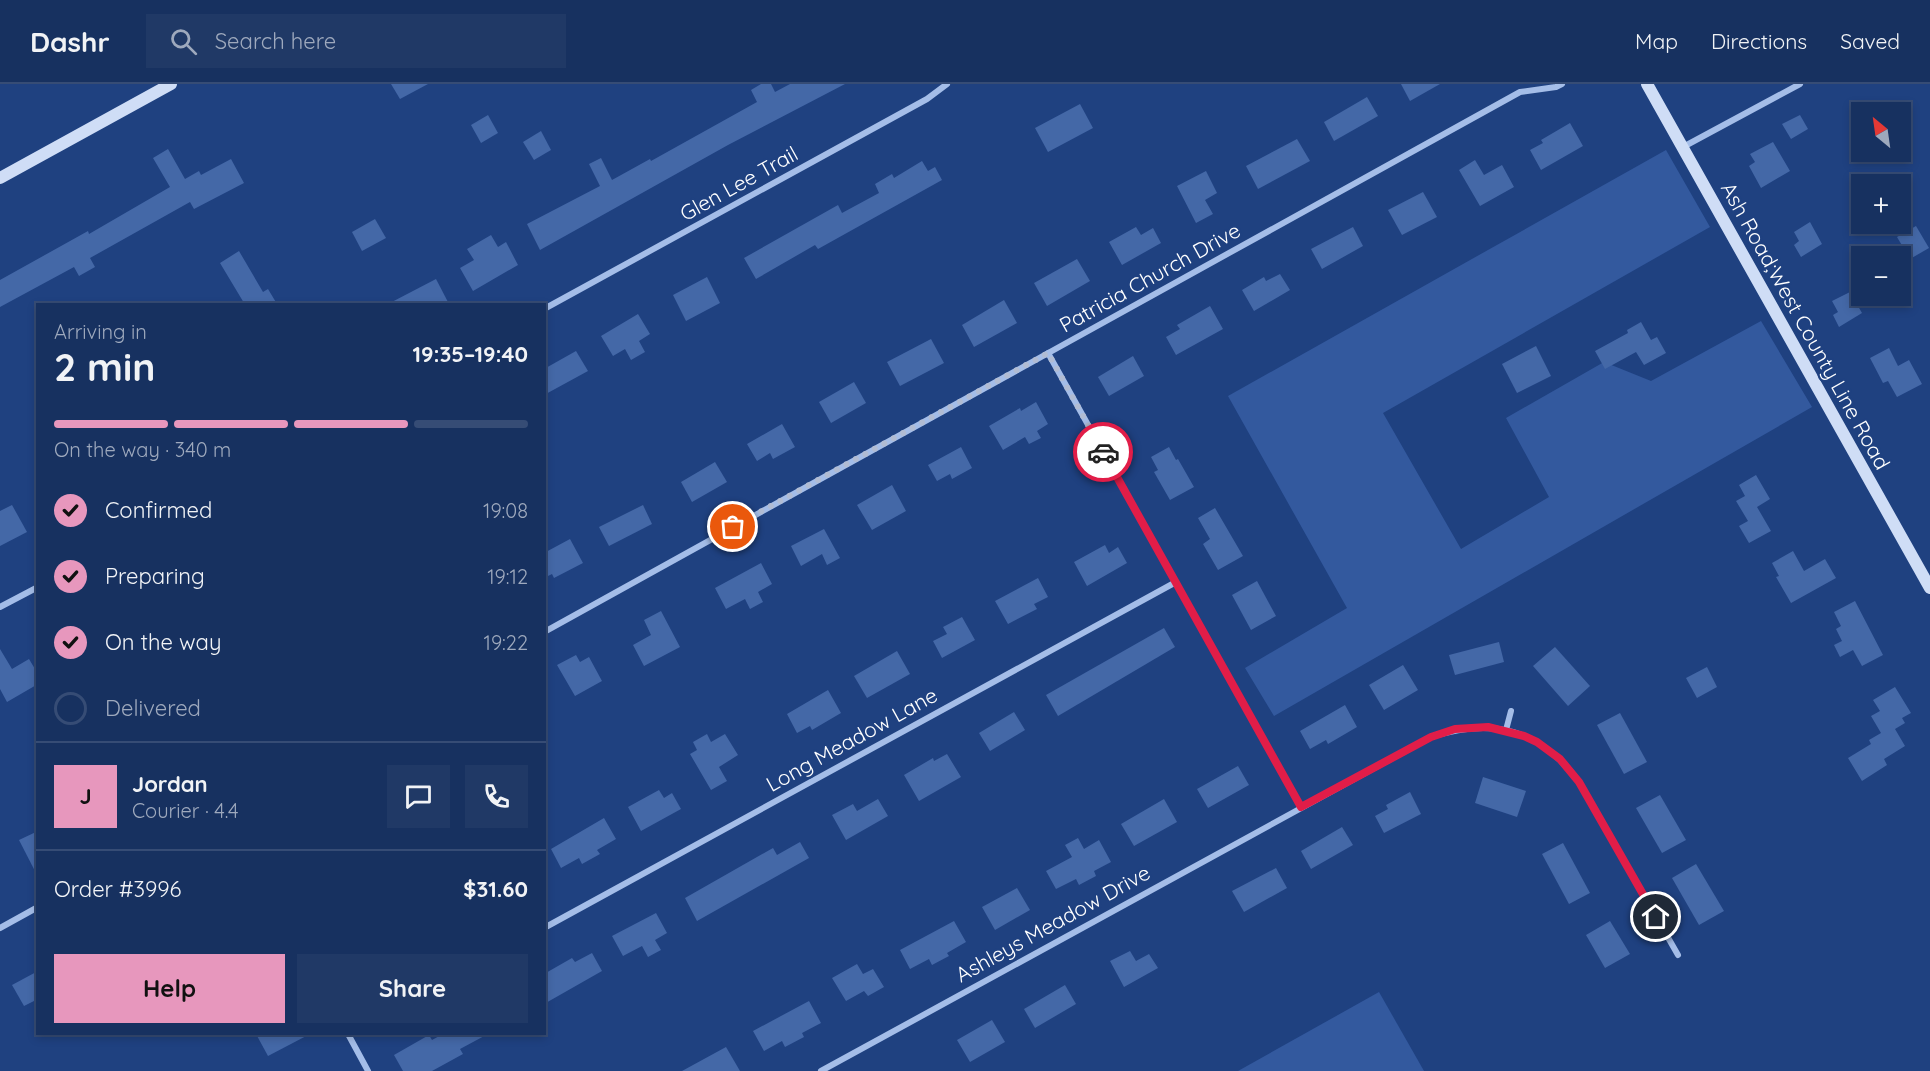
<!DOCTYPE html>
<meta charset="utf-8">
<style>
body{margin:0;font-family:Quicksand,sans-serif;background:#203966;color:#f1f3f6;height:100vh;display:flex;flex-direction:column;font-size:22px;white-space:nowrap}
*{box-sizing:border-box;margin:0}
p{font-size:20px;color:#9ea9bd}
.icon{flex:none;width:33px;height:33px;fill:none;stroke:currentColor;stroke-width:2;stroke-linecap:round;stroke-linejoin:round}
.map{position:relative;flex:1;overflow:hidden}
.details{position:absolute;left:36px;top:219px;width:510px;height:732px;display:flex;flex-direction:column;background:#173160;border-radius:0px;box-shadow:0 3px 9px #0003,0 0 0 2px #364c75}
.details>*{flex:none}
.needle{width:39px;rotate:331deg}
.buttons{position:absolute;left:1851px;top:18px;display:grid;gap:12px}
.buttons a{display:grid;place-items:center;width:60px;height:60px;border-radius:0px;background:#173160;box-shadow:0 3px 9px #0003,0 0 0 2px #364c75;font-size:30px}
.pin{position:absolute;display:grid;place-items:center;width:51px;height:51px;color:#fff;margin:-26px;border:3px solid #fff;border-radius:50%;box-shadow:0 2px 6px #0007}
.courier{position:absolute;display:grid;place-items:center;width:60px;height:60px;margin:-30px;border:4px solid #e11d48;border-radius:50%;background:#fff;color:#222;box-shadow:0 2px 8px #0007}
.overview em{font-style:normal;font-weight:700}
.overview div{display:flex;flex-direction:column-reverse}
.overview{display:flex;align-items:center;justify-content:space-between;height:102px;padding:0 18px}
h1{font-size:39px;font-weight:700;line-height:45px}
.bar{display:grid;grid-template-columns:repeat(4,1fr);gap:9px 6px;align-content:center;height:72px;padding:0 18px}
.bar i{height:8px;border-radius:4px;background:#364c75}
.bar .current{background:#e797bd}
.bar p{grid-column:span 4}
.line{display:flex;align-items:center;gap:15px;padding:0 18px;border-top:2px solid #364c75}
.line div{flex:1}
.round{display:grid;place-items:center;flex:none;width:63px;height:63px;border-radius:0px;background:#203966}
ol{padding:0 18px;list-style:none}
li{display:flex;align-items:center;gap:18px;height:66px}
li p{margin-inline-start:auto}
li .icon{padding:6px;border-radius:50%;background:#e797bd;color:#111;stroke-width:4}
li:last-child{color:#9ea9bd}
li i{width:33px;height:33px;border:3px solid #364c75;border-radius:50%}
.primary-button{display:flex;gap:12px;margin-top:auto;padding:12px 18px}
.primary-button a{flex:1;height:69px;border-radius:0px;background:#e797bd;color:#111;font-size:24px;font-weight:700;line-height:69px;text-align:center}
.primary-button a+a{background:#203966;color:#f1f3f6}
header{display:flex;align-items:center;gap:36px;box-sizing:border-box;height:84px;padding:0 30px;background:#173160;border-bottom:2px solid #364c75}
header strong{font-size:28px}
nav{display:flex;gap:33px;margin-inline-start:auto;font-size:21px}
.search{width:420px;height:54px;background:#203966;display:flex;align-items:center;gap:15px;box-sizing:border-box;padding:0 21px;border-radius:0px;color:#9ea9bd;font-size:22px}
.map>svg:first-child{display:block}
.green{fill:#33599e}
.building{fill:#4468a7}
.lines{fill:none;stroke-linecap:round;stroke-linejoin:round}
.street{stroke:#a4bde8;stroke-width:6}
.secondary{stroke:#cfddf6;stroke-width:12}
.done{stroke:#b1bcd3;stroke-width:6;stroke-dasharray:0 10.8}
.route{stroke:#e11d48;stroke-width:8}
.labels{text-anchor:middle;stroke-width:4.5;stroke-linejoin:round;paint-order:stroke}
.street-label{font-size:21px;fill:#fff;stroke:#1f4180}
</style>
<header>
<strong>Dashr</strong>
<div class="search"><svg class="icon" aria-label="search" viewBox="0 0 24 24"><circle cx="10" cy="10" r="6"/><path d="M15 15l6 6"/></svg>Search here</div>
<nav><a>Map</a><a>Directions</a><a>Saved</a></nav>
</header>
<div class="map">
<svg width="1930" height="987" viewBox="0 0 1930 987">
<rect width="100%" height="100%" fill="#1f4180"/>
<g class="green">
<path d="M1666,66L1710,143L1383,329L1461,465L1549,413L1506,334L1604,278L1651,297L1761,237L1812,323L1274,632L1245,584L1347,524L1228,312Z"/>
<path d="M1379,908L1424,987H1238Z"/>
</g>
<g class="building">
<path d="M391,0H428L400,15Z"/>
<path d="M761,0H771L775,8L790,0H845L728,61L540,166L527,140L600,102L589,80L601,74L612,96L650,75L651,77L757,18L751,6Z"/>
<path d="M1401,0H1440L1410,17Z"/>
<path d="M1367,13L1378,32L1334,57L1324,38Z"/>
<path d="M1080,20L1093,44L1048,68L1035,44Z"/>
<path d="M488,31L498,49L481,59L471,41Z"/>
<path d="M1800,31L1808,45L1791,55L1782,40Z"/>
<path d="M1570,39L1583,62L1541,86L1530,66L1543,59L1541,56Z"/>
<path d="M541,47L551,66L534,76L523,58Z"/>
<path d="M1297,55L1310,77L1258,105L1246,82Z"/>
<path d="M1773,58L1790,87L1761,104L1749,82L1755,78L1750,70Z"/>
<path d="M168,65L185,95L199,87L201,91L231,75L244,99L194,125L190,118L90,174L95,183L79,192L74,183L0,223V196L88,147L89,150L170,103L153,74Z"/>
<path d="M1475,76L1484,91L1502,81L1514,103L1480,122L1459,86Z"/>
<path d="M922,77L928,87L935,83L942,96L818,165L815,161L756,195L744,174L838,121L842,129L879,109L875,100L892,90L894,94Z"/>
<path d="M1206,87L1217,109L1205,116L1213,130L1196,139L1177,102Z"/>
<path d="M1423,108L1437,133L1402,151L1388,126Z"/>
<path d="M375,135L386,154L362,167L352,148Z"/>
<path d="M1810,138L1822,160L1801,173L1794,161L1799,157L1794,148Z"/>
<path d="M1916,142L1929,164L1910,175L1897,153Z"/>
<path d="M1136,143L1141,151L1153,144L1161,159L1122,181L1109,158Z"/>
<path d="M1353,143L1363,162L1322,185L1311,165Z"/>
<path d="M491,151L498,163L506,158L518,181L473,207L460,184L474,176L467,165Z"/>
<path d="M239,167L263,208L268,205L277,220H241L244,219L220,179Z"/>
<path d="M1077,175L1090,197L1047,222L1034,199Z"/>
<path d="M1280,190L1290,206L1254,227L1242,206L1264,193L1266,197Z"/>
<path d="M707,193L720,219L686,237L673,211Z"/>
<path d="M436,195L449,220H388Z"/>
<path d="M1850,208L1862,229L1839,243L1833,231L1838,228L1832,217Z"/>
<path d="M1004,216L1017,239L974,263L962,241Z"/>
<path d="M1210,222L1223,245L1176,271L1166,253L1180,245L1177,241Z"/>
<path d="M638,230L650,250L639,257L645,268L631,276L625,265L613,272L601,252Z"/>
<path d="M1641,238L1651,256L1657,253L1666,269L1644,281L1636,268L1605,285L1595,267L1628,249L1627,246Z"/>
<path d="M931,255L944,279L900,302L887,278Z"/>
<path d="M1536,262L1551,292L1517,309L1502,280Z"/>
<path d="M1889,264L1898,282L1909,276L1922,300L1897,313L1888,297L1883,299L1870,274Z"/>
<path d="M576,267L588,287L544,311V285Z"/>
<path d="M1133,272L1144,292L1109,312L1098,293Z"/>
<path d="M854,298L866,319L831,339L819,318Z"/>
<path d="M1036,318L1048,340L1037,347L1041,354L1029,360L1025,353L1003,366L989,342L1020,324L1021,327Z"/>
<path d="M782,340L795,363L773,375L770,369L757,377L747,360Z"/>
<path d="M961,363L972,384L952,395L950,390L937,397L928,381Z"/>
<path d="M1169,363L1176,376L1178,375L1194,403L1170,416L1154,388L1158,386L1151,373Z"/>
<path d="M715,378L727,398L692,418L681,398Z"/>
<path d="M1756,391L1770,415L1757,423L1771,447L1749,459L1739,442L1748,437L1736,417L1745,412L1739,401Z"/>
<path d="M892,401L906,427L872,446L857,421Z"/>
<path d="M12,421L27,448L0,462V427Z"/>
<path d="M643,421L652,440L609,462L599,443Z"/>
<path d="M1215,424L1243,472L1218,486L1203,460L1210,455L1198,434Z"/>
<path d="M824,445L840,474L827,481L822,470L801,482L791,462Z"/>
<path d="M570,455L583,479L554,494L552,490L544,494V469Z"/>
<path d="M1105,461L1109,469L1118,463L1127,479L1087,502L1074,478Z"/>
<path d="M1793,467L1804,487L1825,475L1836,494L1791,519L1776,493L1779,492L1772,479Z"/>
<path d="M761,479L772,500L758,508L763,518L750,525L745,515L726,525L715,504Z"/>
<path d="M1038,494L1048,513L1034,520L1037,525L1008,540L995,517Z"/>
<path d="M1257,497L1276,532L1251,546L1232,511Z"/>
<path d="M1855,517L1883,571L1862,582L1853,566L1840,573L1834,561L1842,557L1836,545L1841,542L1834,528Z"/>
<path d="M661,527L680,563L644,582L633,561L651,551L644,536Z"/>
<path d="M962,533L975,556L942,574L933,557L947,550L943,543Z"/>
<path d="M1164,544L1175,563L1058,632L1046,611Z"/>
<path d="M1499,558L1504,578L1455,591L1449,571Z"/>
<path d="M1555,563L1590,602L1568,622L1533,582Z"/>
<path d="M0,565L12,585L29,575L38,590V600L7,618L0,605Z"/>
<path d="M897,567L910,590L867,614L854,592Z"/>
<path d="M576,571L580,578L589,573L602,597L575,612L557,581Z"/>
<path d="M1403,581L1418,606L1384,626L1369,601Z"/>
<path d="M1707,583L1717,603L1697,614L1686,594Z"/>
<path d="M1895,603L1911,629L1902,634L1905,639L1895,645L1905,662L1884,675L1887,681L1862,697L1848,674L1871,660L1869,656L1881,649L1871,632L1880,627L1873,616Z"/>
<path d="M828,606L841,629L812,646L810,642L797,649L787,630Z"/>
<path d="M1345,621L1357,643L1328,660L1326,656L1310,665L1300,647Z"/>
<path d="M1014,628L1025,646L990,667L979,649Z"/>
<path d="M1620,629L1647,678L1624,690L1597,641Z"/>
<path d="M707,650L711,658L725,650L738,671L719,683L727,697L711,706L690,670L697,666L693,658Z"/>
<path d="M947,670L961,693L919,717L904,691L933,674L934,677Z"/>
<path d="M1238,682L1249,701L1208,724L1197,705Z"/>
<path d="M1483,693L1526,707L1517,733L1475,719Z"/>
<path d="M659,706L664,714L672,709L681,725L641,747L628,723Z"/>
<path d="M1410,708L1421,730L1384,749L1375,732L1388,725L1386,721Z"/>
<path d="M1660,711L1686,756L1662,769L1636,724Z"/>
<path d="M878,715L888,732L846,756L832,731L853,720L857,727Z"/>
<path d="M1164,715L1177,738L1134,762L1121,740Z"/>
<path d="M604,734L616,755L597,766L600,770L582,780L579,774L561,784L551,765Z"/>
<path d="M1342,743L1353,761L1311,785L1301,767Z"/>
<path d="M38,747V793L19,756Z"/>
<path d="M1078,754L1084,765L1099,756L1111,778L1094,787L1096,792L1079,801L1076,795L1056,805L1046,787L1072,773L1065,761Z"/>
<path d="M800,758L809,774L697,837L685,814L773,764L777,771Z"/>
<path d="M1563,759L1590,809L1569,820L1542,770Z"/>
<path d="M1696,780L1724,827L1699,841L1672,794Z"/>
<path d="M1276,784L1287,804L1244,828L1232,807Z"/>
<path d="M1017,804L1030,826L995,846L982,823Z"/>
<path d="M656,829L667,849L655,856L661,866L648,873L642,862L623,872L612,852Z"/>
<path d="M954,837L966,858L947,869L949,872L932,881L929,875L910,885L900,866Z"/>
<path d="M1610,837L1630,870L1605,884L1586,851Z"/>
<path d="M1130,867L1136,877L1149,870L1158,884L1124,903L1110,877Z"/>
<path d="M592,869L602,887L544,920V890L572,874L575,878Z"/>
<path d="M857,880L863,890L873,885L884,903L868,912L864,907L846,917L832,894Z"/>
<path d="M38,887V915L24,922L12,901Z"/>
<path d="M1065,901L1076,920L1035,944L1024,925Z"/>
<path d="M809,917L821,939L802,949L804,953L785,963L782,957L764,967L753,947Z"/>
<path d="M992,936L1005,958L970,978L957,956Z"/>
<path d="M256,950H310L268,972Z"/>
<path d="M443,950H488L460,965L463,970L432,987H403L394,971L429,951L432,956Z"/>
<path d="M726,963L740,987H682Z"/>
</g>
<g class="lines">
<g class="street">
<path d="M1683,63L1800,0"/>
<path d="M544,225L927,15L947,0"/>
<path d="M1048,269L1301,723"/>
<path d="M0,523L38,503"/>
<path d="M544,548L1520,8L1556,3L1562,0"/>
<path d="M1506,646L1511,627"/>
<path d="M0,844L38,823"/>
<path d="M544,844L1176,498"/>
<path d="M348,950L368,987"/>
<path d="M821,987L1431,653C1493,633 1540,645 1579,698L1678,871"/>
</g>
<g class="secondary">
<path d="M1647,0L1930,504"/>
<path d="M0,94L171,0"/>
</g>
</g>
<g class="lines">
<path class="done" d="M733,443L1048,269L1103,368"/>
<path class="route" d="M1103,368L1301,723L1431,653L1455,645L1488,643L1524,652L1537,658L1560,675L1579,698L1656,833"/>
</g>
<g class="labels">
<g class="street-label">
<text transform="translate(739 100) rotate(-29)" y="7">Glen Lee Trail</text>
<text transform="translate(1150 194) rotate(-29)" y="7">Patricia Church Drive</text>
<text transform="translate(1805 242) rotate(61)" y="7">Ash Road;West County Line Road</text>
<text transform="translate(852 656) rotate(-29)" y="7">Long Meadow Lane</text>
<text transform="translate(1053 840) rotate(-29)" y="7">Ashleys Meadow Drive</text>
</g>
</g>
</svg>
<div class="buttons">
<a><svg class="needle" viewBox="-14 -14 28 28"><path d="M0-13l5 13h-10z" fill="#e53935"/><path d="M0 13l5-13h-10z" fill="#9ea9bd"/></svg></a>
<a>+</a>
<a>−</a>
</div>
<div class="pin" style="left:733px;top:443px;background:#ea580c"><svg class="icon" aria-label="bag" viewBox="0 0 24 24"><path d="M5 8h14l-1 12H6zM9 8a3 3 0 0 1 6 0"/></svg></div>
<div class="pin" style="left:1656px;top:833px;background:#1f2937"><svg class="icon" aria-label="home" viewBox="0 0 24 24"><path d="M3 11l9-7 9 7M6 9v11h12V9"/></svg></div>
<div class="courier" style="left:1103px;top:368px"><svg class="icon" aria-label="car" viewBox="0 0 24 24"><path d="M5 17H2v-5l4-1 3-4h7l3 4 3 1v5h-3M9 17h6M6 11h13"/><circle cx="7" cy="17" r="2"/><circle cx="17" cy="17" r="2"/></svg></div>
<section class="details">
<div class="overview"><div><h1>2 min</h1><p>Arriving in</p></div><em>19:35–19:40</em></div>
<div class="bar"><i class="current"></i><i class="current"></i><i class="current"></i><i></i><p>On the way · 340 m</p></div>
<ol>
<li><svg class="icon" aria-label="check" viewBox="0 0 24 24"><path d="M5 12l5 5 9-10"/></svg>Confirmed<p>19:08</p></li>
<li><svg class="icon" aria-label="check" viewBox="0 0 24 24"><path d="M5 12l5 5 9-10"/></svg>Preparing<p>19:12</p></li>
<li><svg class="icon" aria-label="check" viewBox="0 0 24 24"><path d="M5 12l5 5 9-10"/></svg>On the way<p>19:22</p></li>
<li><i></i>Delivered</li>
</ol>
<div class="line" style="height:108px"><b class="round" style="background:#e797bd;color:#111">J</b><div><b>Jordan</b><p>Courier · 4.4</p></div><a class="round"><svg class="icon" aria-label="chat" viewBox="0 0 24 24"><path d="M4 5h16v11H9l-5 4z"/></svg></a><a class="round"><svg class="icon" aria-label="phone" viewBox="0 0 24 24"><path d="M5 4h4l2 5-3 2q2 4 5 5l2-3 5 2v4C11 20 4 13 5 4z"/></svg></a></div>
<div class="line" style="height:78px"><div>Order #3996</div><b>$31.60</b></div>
<div class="primary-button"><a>Help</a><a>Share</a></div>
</section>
</div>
